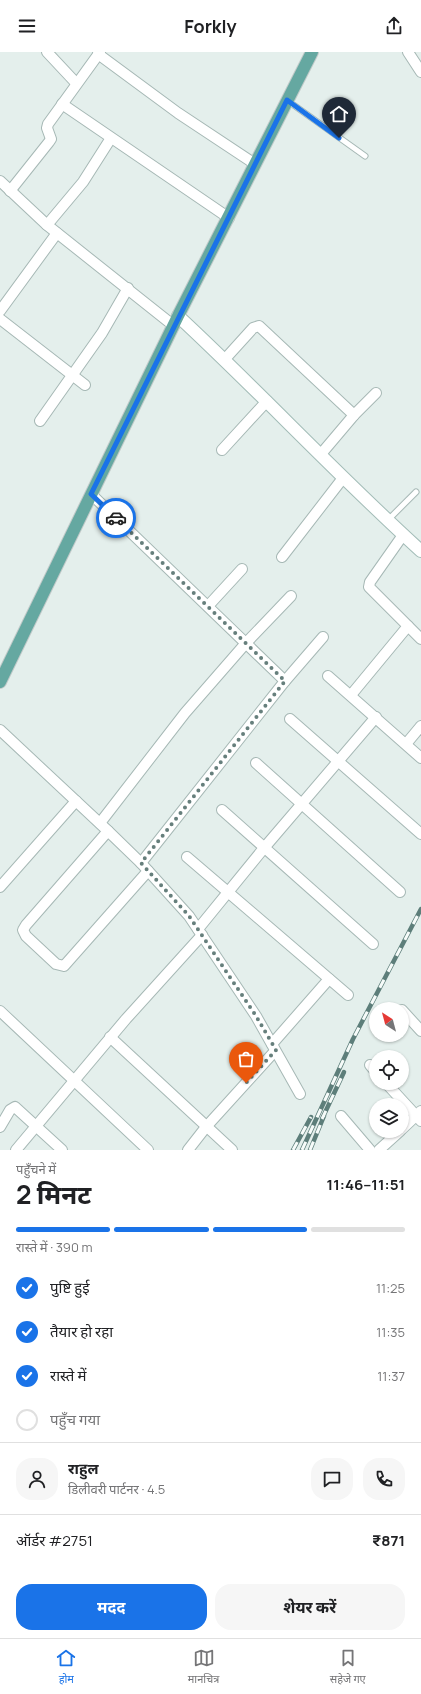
<!DOCTYPE html>
<html lang="hi">
<meta charset="utf-8">
<style>
body{margin:0;font-family:Manrope,"Noto Sans Devanagari",sans-serif;background:#f6f6f6;color:#202124;height:100vh;display:flex;flex-direction:column;font-size:15px;white-space:nowrap}
*{box-sizing:border-box;margin:0}
p{font-size:13px;color:#757577}
.icon{flex:none;width:22px;height:22px;fill:none;stroke:currentColor;stroke-width:2;stroke-linecap:round;stroke-linejoin:round}
.map{position:relative;height:1098px;overflow:hidden}
.drawer{display:flex;flex-direction:column;background:#fff;flex:1}
.drawer>*{flex:none}
.needle{width:26px;rotate:324deg}
.fabs{position:absolute;left:369px;top:950px;display:grid;gap:8px}
.fabs a{display:grid;place-items:center;width:40px;height:40px;border-radius:50%;background:#fff;box-shadow:0 1px 3px #0004;font-size:20px}
.pin{position:absolute;display:grid;place-items:center;width:34px;height:34px;color:#fff;margin:-41px -17px;border-radius:50% 50% 50% 0;rotate:-45deg;box-shadow:0 0 4px #0007}
.pin .icon{rotate:45deg}
.courier{position:absolute;display:grid;place-items:center;width:40px;height:40px;margin:-20px;border:3px solid #1a73e8;border-radius:50%;background:#fff;color:#222;box-shadow:0 1px 5px #0007}
.head em{font-style:normal;font-weight:700}
.head div{display:flex;flex-direction:column-reverse}
.head{display:flex;align-items:center;justify-content:space-between;height:68px;padding:0 16px}
h1{font-size:26px;font-weight:700;line-height:30px}
.bar{display:grid;grid-template-columns:repeat(4,1fr);gap:6px 4px;align-content:center;height:48px;padding:0 16px}
.bar i{height:5px;border-radius:3px;background:#e0e0e0}
.bar .selected{background:#1a73e8}
.bar p{grid-column:span 4}
.line{display:flex;align-items:center;gap:10px;padding:0 16px;border-top:1px solid #e0e0e0}
.line div{flex:1}
.round{display:grid;place-items:center;flex:none;width:42px;height:42px;border-radius:16px;background:#f6f6f6}
ol{padding:0 16px;list-style:none}
li{display:flex;align-items:center;gap:12px;height:44px}
li p{margin-inline-start:auto}
li .icon{padding:4px;border-radius:50%;background:#1a73e8;color:#fff;stroke-width:4}
li:last-child{color:#757577}
li i{width:22px;height:22px;border:2px solid #e0e0e0;border-radius:50%}
.button{display:flex;gap:8px;margin-top:auto;padding:8px 16px}
.button a{flex:1;height:46px;border-radius:16px;background:#1a73e8;color:#fff;font-size:16px;font-weight:700;line-height:46px;text-align:center}
.button a+a{background:#f6f6f6;color:#202124}
header{display:flex;justify-content:space-between;align-items:center;height:52px;padding:0 16px;background:#fff;font-size:18px;font-weight:700}
.tab-bar{display:flex;justify-content:space-around;align-items:center;height:56px;border-top:1px solid #e0e0e0;background:#fff;font-size:11px;color:#757577}
.tab-bar a{display:grid;justify-items:center;gap:2px}
.tab-bar .selected{color:#1a73e8}
.map>svg:first-child{display:block}
.lines{fill:none;stroke-linecap:round;stroke-linejoin:round}
.lane-casing{stroke:#a6b8b5;stroke-width:7}
.street-casing{stroke:#a6b8b5;stroke-width:12}
.secondary-casing{stroke:#a2bcb7;stroke-width:14}
.primary-casing{stroke:#c1cac9;stroke-width:14}
.lane{stroke:#fff;stroke-width:5}
.street{stroke:#fff;stroke-width:10}
.secondary{stroke:#fff;stroke-width:12}
.primary{stroke:#65a8a1;stroke-width:12}
.rail-casing{stroke:#5d7e7a;stroke-width:4.5}
.rail{stroke:#f6fbf9;stroke-width:3;stroke-dasharray:9;stroke-linecap:butt}
.done{stroke:#667f7c;stroke-width:4;stroke-dasharray:0 7.2}
.route{stroke:#1a73e8;stroke-width:5}
</style>
<header><svg class="icon" aria-label="menu" viewBox="0 0 24 24"><path d="M4 6h16M4 12h16M4 18h16"/></svg>Forkly<svg class="icon" aria-label="share" viewBox="0 0 24 24"><path d="M12 15V3M7 8l5-5 5 5M5 13v7h14v-7"/></svg></header>
<div class="map">
<svg width="421" height="1098" viewBox="0 0 421 1098">
<rect width="100%" height="100%" fill="#e4efec"/>
<g class="lines">
<g class="lane-casing">
<g id="lane">
<path d="M288,49L365,104"/>
<path d="M388,468L416,440"/>
</g>
</g>
<g class="street-casing">
<g id="street">
<path d="M47,0L76,31"/>
<path d="M408,0L421,20"/>
<path d="M98,2L178,61L255,112"/>
<path d="M62,52L229,166"/>
<path d="M0,129L47,173L174,274"/>
<path d="M10,139L49,90L51,87L47,76L48,72L100,0"/>
<path d="M47,173L83,130L111,86"/>
<path d="M0,259L57,181"/>
<path d="M0,267L85,333"/>
<path d="M225,307L253,276L259,274L354,363"/>
<path d="M40,369L102,281L128,236"/>
<path d="M222,398L267,349"/>
<path d="M321,402L354,363L376,341"/>
<path d="M91,442L285,629"/>
<path d="M403,483L370,530L369,535L421,587"/>
<path d="M282,505L343,426"/>
<path d="M208,554L242,517"/>
<path d="M328,624L421,706"/>
<path d="M351,643L408,574"/>
<path d="M290,667L421,782"/>
<path d="M0,678L108,779L141,811L189,864L256,964L300,1042"/>
<path d="M406,692L421,674"/>
<path d="M256,711L400,840"/>
<path d="M222,758L373,892"/>
<path d="M100,771L185,661L246,591L291,544"/>
<path d="M108,779L26,873L23,878L26,884L56,912L64,914L148,819"/>
<path d="M187,805L348,943"/>
<path d="M141,811L285,629L323,585"/>
<path d="M0,835L76,749"/>
<path d="M198,877L264,796L376,665"/>
<path d="M402,958L421,979"/>
<path d="M0,959L148,1098"/>
<path d="M110,985L232,1098"/>
<path d="M272,992L329,927"/>
<path d="M370,1013L376,1020"/>
<path d="M386,1031L421,1069"/>
<path d="M341,1064L370,1098"/>
<path d="M0,1075L10,1058L15,1055L62,1098"/>
<path d="M402,1077L421,1059"/>
<path d="M16,1098L126,967L202,883"/>
<path d="M188,1098L206,1075L275,999"/>
<path d="M379,1098L400,1079"/>
</g>
</g>
<g class="secondary-casing">
<path id="secondary" d="M178,264C261,341 337,423 421,499"/>
</g>
<g class="primary-casing">
<path id="primary" d="M0,630L178,264L312,0"/>
</g>
<use href="#lane" class="lane"/>
<use href="#street" class="street"/>
<use href="#secondary" class="secondary"/>
<use href="#primary" class="primary"/>
<g class="rail-casing">
<g id="rail">
<path d="M322,1067L344,1020"/>
<path d="M293,1098L311,1065"/>
<path d="M302,1098L353,987L421,857"/>
<path d="M310,1098L324,1064"/>
</g>
</g>
<use href="#rail" class="rail"/>
</g>
<g class="lines">
<path class="done" d="M116,466L285,629L141,811L189,864L256,964L276,998L246,1031"/>
<path class="route" d="M116,466L91,442L287,48L339,86"/>
</g>
</svg>
<div class="fabs">
<a><svg class="needle" viewBox="-14 -14 28 28"><path d="M0-13l5 13h-10z" fill="#e53935"/><path d="M0 13l5-13h-10z" fill="#757577"/></svg></a>
<a><svg class="icon" aria-label="locate" viewBox="0 0 24 24"><circle cx="12" cy="12" r="6"/><path d="M12 2v4M12 18v4M2 12h4M18 12h4"/></svg></a>
<a><svg class="icon" aria-label="layers" viewBox="0 0 24 24"><path d="M12 4l9 5-9 5-9-5zM3 14l9 5 9-5"/></svg></a>
</div>
<div class="pin" style="left:246px;top:1031px;background:#ea580c"><svg class="icon" aria-label="bag" viewBox="0 0 24 24"><path d="M5 8h14l-1 12H6zM9 8a3 3 0 0 1 6 0"/></svg></div>
<div class="pin" style="left:339px;top:86px;background:#1f2937"><svg class="icon" aria-label="home" viewBox="0 0 24 24"><path d="M3 11l9-7 9 7M6 9v11h12V9"/></svg></div>
<div class="courier" style="left:116px;top:466px"><svg class="icon" aria-label="car" viewBox="0 0 24 24"><path d="M5 17H2v-5l4-1 3-4h7l3 4 3 1v5h-3M9 17h6M6 11h13"/><circle cx="7" cy="17" r="2"/><circle cx="17" cy="17" r="2"/></svg></div>
</div>
<section class="drawer">
<div class="head"><div><h1>2 मिनट</h1><p>पहुँचने में</p></div><em>11:46–11:51</em></div>
<div class="bar"><i class="selected"></i><i class="selected"></i><i class="selected"></i><i></i><p>रास्ते में · 390 m</p></div>
<ol>
<li><svg class="icon" aria-label="check" viewBox="0 0 24 24"><path d="M5 12l5 5 9-10"/></svg>पुष्टि हुई<p>11:25</p></li>
<li><svg class="icon" aria-label="check" viewBox="0 0 24 24"><path d="M5 12l5 5 9-10"/></svg>तैयार हो रहा<p>11:35</p></li>
<li><svg class="icon" aria-label="check" viewBox="0 0 24 24"><path d="M5 12l5 5 9-10"/></svg>रास्ते में<p>11:37</p></li>
<li><i></i>पहुँच गया</li>
</ol>
<div class="line" style="height:72px"><a class="round"><svg class="icon" aria-label="person" viewBox="0 0 24 24"><circle cx="12" cy="8" r="4"/><path d="M4 21q1-7 8-7t8 7"/></svg></a><div><b>राहुल</b><p>डिलीवरी पार्टनर · 4.5</p></div><a class="round"><svg class="icon" aria-label="chat" viewBox="0 0 24 24"><path d="M4 5h16v11H9l-5 4z"/></svg></a><a class="round"><svg class="icon" aria-label="phone" viewBox="0 0 24 24"><path d="M5 4h4l2 5-3 2q2 4 5 5l2-3 5 2v4C11 20 4 13 5 4z"/></svg></a></div>
<div class="line" style="height:52px"><div>ऑर्डर #2751</div><b>₹871</b></div>
<div class="button"><a>मदद</a><a>शेयर करें</a></div>
</section>
<nav class="tab-bar">
<a class="selected"><svg class="icon" aria-label="home" viewBox="0 0 24 24"><path d="M3 11l9-7 9 7M6 9v11h12V9"/></svg>होम</a>
<a><svg class="icon" aria-label="map" viewBox="0 0 24 24"><path d="M3 6l6-2 6 2 6-2v14l-6 2-6-2-6 2zM9 4v14M15 6v14"/></svg>मानचित्र</a>
<a><svg class="icon" aria-label="saved" viewBox="0 0 24 24"><path d="M7 4h10v16l-5-4-5 4z"/></svg>सहेजे गए</a>
</nav>
